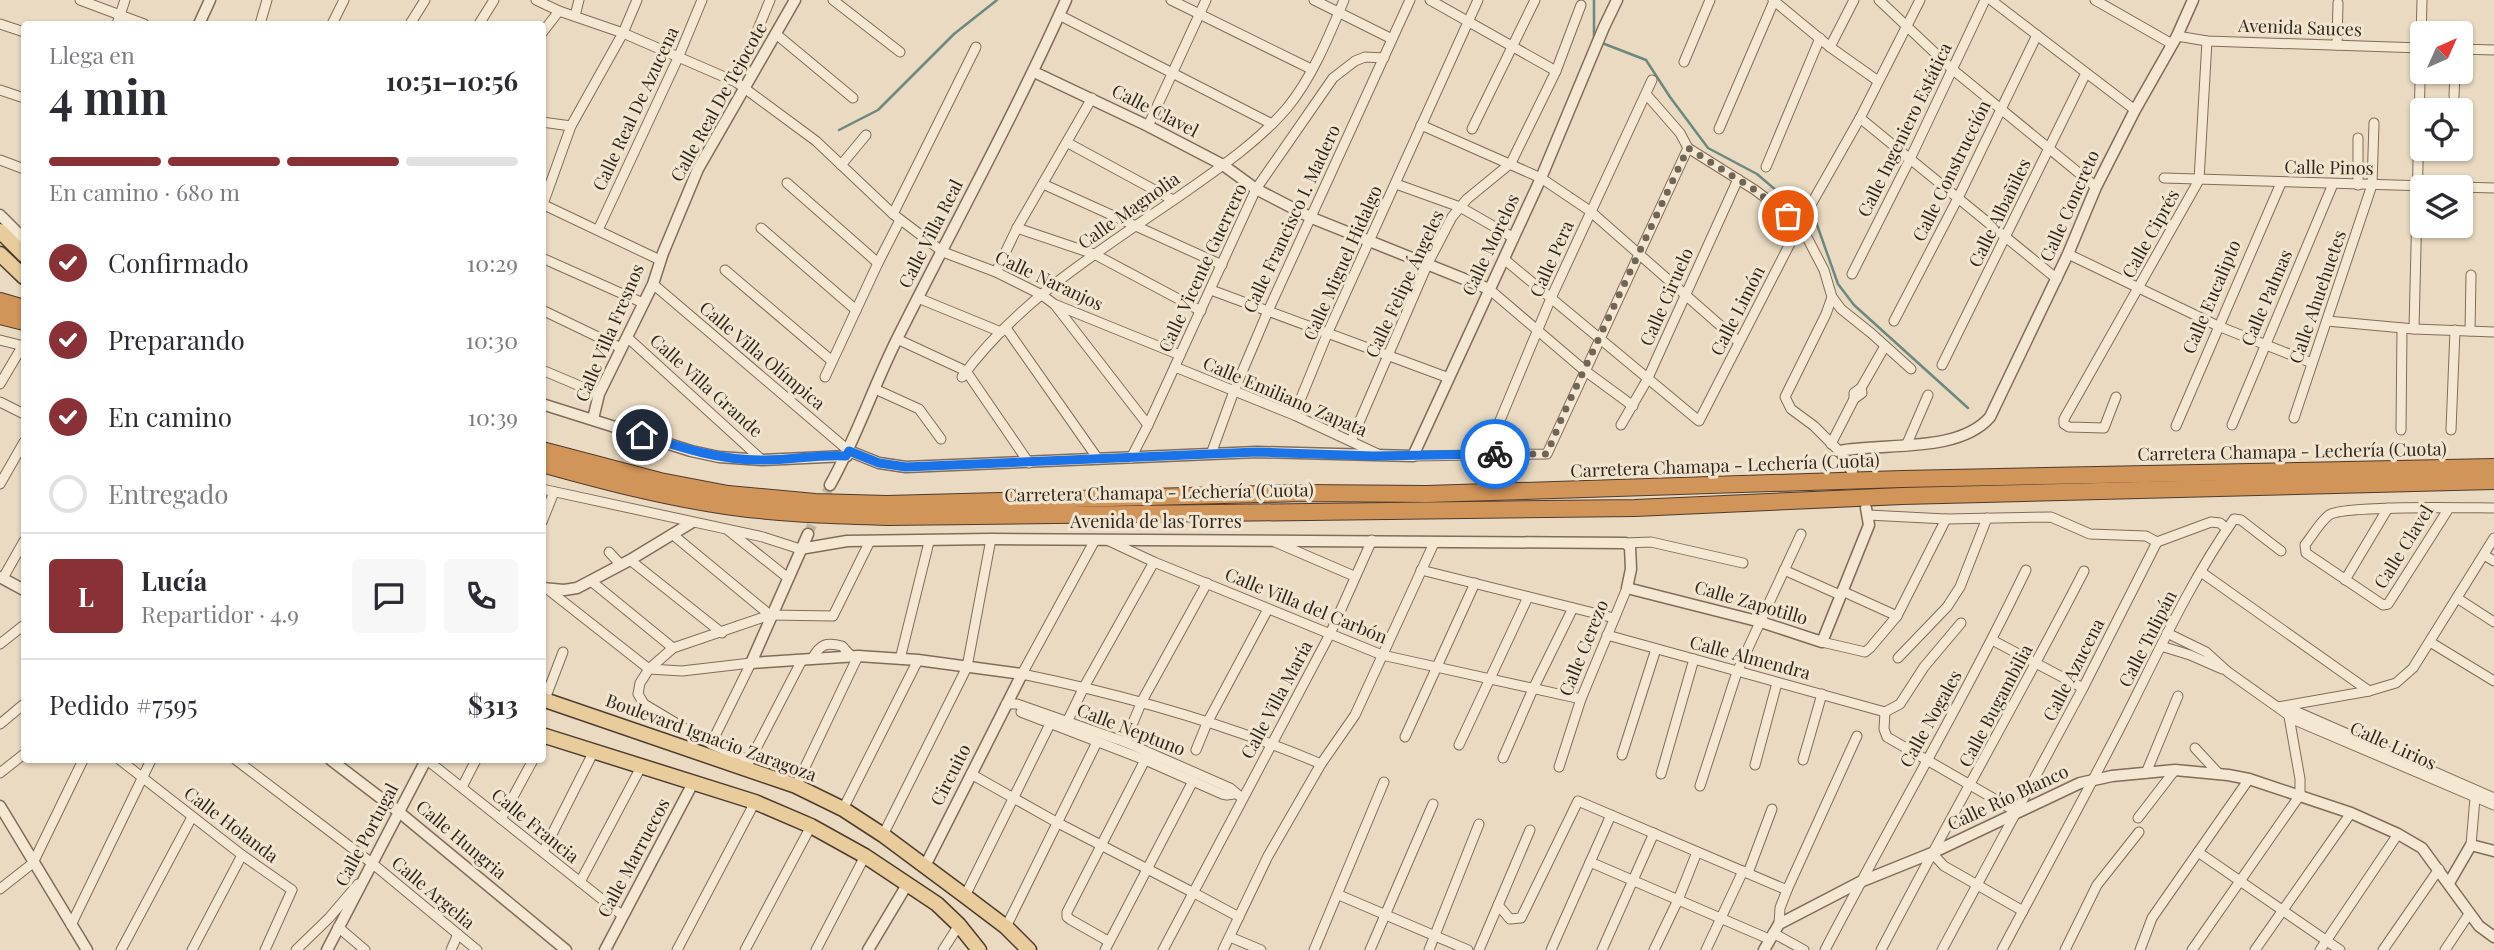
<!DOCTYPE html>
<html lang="es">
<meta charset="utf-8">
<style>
body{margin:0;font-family:"Playfair Display",serif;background:#f7f7f7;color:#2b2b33;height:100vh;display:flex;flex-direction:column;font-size:26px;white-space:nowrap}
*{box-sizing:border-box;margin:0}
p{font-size:23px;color:#7c7c81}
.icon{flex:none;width:38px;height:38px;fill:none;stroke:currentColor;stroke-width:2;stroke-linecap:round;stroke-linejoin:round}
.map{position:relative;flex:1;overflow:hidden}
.side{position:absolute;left:21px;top:21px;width:525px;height:742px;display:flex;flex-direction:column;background:#fff;border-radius:7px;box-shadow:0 2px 5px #0004}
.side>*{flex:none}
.needle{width:46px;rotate:45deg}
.controls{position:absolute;left:2410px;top:21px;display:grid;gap:14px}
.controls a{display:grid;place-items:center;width:63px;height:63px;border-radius:7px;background:#fff;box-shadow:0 2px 5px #0004;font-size:35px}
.pin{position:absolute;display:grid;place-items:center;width:60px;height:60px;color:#fff;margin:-30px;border:4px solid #fff;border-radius:50%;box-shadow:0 2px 7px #0007}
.courier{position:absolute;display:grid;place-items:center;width:70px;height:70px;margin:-35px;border:5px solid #1a73e8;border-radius:50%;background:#fff;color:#222;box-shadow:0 2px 9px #0007}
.headline em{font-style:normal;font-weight:700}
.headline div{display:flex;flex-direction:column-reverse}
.headline{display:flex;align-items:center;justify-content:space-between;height:119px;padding:0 28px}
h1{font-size:46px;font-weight:700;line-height:52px}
.bar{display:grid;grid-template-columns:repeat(4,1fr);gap:10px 7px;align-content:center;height:84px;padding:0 28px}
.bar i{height:9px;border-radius:5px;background:#e1e1e2}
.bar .active{background:#893137}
.bar p{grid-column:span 4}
.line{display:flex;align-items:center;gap:18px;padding:0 28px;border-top:2px solid #e1e1e2}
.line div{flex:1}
.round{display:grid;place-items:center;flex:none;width:74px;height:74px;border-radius:7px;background:#f7f7f7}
ol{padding:0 28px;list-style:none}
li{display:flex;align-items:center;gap:21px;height:77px}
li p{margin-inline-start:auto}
li .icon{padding:7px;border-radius:50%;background:#893137;color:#fff;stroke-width:4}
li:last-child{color:#7c7c81}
li i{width:38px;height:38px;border:4px solid #e1e1e2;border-radius:50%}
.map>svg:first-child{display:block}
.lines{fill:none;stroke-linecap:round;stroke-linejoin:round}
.stream{stroke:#6c887f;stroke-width:2.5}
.tertiary-tunnel{stroke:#c4b6a0;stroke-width:10;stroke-dasharray:10 5;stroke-linecap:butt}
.minor-casing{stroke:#806c5a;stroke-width:11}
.tertiary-casing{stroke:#806c5a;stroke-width:13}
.primary-casing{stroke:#4e3b2e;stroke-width:17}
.motorway-casing{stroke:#4e3b2e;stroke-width:18}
.minor{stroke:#f5e8d3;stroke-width:9}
.tertiary{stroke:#f5e8d3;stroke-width:10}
.primary{stroke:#e9cc9c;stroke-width:14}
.motorway{stroke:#d19459;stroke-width:16}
.done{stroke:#716556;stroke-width:7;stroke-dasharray:0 12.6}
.route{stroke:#1a73e8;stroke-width:9}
.labels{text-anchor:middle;stroke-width:6;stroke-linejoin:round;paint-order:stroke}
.street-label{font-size:18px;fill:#31261d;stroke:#f1e5d0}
</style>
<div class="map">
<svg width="2494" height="950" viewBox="0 0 2494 950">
<rect width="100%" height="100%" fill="#e9dac1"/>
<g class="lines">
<g class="stream">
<path d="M1594,0V39"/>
<path d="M1602,43L1646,60L1670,97L1708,148L1757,174L1790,202L1805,209"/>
<path d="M839,130L878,110L954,34L997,0"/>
<path d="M1809,214L1816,222L1838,284L1854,305L1968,408"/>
</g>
<path class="tertiary-tunnel" d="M808,534L830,485"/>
<g class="minor-casing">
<g id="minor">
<path d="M80,0L144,24"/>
<path d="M536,0L559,11L623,33L736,82L816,141L893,214L943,252L996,272L1042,295L1054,304L1180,355"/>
<path d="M833,0L900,52"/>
<path d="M1171,0L1311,69"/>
<path d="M1314,0L1392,39"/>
<path d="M1430,0L1556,71"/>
<path d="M1773,0L1830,47L1878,81"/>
<path d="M1879,0L1952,69L2096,187"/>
<path d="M1991,0L2135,110"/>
<path d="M2095,0L2172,44"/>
<path d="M1059,15L1272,124"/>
<path d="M575,16L579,0"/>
<path d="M0,24L24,32"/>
<path d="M117,24L125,0"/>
<path d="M260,24L267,0"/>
<path d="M332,24L344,0"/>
<path d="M410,24L425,0"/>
<path d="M479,24L494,0"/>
<path d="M542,33L559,11"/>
<path d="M776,34L853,98"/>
<path d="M2177,36L2207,41L2422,48"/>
<path d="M2337,45L2338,3"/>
<path d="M1830,47L1854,0"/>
<path d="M2460,49L2494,50"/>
<path d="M1684,62L1710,0"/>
<path d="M736,82L770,0"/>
<path d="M0,90L24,98"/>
<path d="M1646,94L1680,133L1688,148L1755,190L1800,224L1824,270L1832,297L1841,309L1871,333L1911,369"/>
<path d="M2454,96L2455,72"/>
<path d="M1860,118L2057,279"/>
<path d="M542,122L571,126"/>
<path d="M1421,125L1541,178L1590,211L1739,342"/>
<path d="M1148,126L1206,0"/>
<path d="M1472,129L1535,0"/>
<path d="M1719,129L1774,1"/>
<path d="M1068,143L1173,200"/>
<path d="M0,160L24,169"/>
<path d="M841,165L866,135"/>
<path d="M1766,167L1820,38"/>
<path d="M2164,178L2494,188"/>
<path d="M787,183L878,263"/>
<path d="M1043,184L1222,265"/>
<path d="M1396,184L1460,207L1514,238"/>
<path d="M2358,185V138"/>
<path d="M542,204L660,260"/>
<path d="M543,204L571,126L623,33L637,0"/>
<path d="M893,214L976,47"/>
<path d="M761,228L856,310"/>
<path d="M1017,228L1094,254L1201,311"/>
<path d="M598,230L678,58L702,0"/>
<path d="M2068,254L2218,326L2312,363"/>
<path d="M542,258L643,303"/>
<path d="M1504,259L1699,421L1800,224L1860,118L1920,0"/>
<path d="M725,270L832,361"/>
<path d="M996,272L1017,228L1092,98"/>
<path d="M1852,274L1910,159L1985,0"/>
<path d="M653,284L849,451"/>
<path d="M1489,289L1584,370L1633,406"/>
<path d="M1211,290L1449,378"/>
<path d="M1832,297L1826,314L1785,397L1791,409L1814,426L1839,451"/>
<path d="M918,298L1001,332"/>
<path d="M1055,305L1148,425"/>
<path d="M542,310L621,348"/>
<path d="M1894,321L1958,198L2037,35"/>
<path d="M2327,321L2414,329L2494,332"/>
<path d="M1006,328L1098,459"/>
<path d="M2414,329L2422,0"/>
<path d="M2470,331L2471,275"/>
<path d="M627,337L762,460"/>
<path d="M897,339L966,371L1029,463"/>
<path d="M0,340L24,346"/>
<path d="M1942,365L2086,73"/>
<path d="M1175,367L1294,415L1378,454"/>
<path d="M542,370L599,394"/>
<path d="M825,377L878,263L900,220"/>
<path d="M962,377C1018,300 1104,248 1181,195C1218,169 1258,142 1287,108C1312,78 1329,36 1344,0"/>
<path d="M0,384L23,345"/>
<path d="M875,389L919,409L941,439"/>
<path d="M2116,397L2104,428L2069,427L2064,424V419L2199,180L2207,41"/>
<path d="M1854,399L1862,393L1861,388L1885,346"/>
<path d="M0,402L24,414"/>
<path d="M1294,415L1328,332L1478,0"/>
<path d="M2294,418L2372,185L2374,123"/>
<path d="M1621,425L1647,380L1738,179"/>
<path d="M2232,425L2333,184"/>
<path d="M2176,426L2281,183"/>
<path d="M2401,430L2402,328"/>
<path d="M2451,430L2455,330"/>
<path d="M1351,441L1428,263L1452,217L1467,199L1511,163L1556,71L1581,5"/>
<path d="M1831,444L1854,399V393L1861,388"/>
<path d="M1906,446L1928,395"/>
<path d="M1211,454L1234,391L1268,311L1410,0"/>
<path d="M1486,454L1551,298L1652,80"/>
<path d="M1413,456L1547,454L1688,148"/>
<path d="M1131,458L1148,425L1256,189L1333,78L1355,61L1365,57L1384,58"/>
<path d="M0,484L24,442"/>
<path d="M542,489L763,537L800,549"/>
<path d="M2449,508L2388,604L2383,605L2306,553L2305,545C2312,536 2320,522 2329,515C2343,505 2469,508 2494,508"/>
<path d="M1868,515L1946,519L2051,517L2090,534L2146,536L2157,542L2211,522L2220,523L2227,529"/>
<path d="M542,522L554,492"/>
<path d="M729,531L788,578"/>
<path d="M672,534L770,615L833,616L870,541"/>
<path d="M1095,540L1022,674C1124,695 1225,723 1321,764"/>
<path d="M1107,540L1154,562L1382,655L1581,699"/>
<path d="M1275,542L1354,576"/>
<path d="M1625,543L1651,542L1743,563"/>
<path d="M609,552L621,565"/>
<path d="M2484,555L2494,561"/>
<path d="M630,560L722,633"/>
<path d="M1421,570L1614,618"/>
<path d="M1784,570L1840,595"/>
<path d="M2201,572L2369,691"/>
<path d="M3,578L24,541"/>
<path d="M2345,580L2388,508"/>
<path d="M591,581L673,648"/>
<path d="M546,588L649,669L682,671L751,663"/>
<path d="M1842,591L1897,616"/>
<path d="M2457,598L2494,622"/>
<path d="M2167,633L2206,652L2228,672L2297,721L2494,805"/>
<path d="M1607,635L1885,712"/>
<path d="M1992,640L2083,688"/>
<path d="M1822,642L1865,652L1870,648L1897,616L1946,519"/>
<path d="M2430,642L2494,681"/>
<path d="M0,644L24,625"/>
<path d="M2161,646L2190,655L2222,669"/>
<path d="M1898,658L1947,607L1960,587L1987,518"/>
<path d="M812,659C820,644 826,642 842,646L851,656"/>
<path d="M900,659L929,542"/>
<path d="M545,699L563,652"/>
<path d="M1006,704H1017L1125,742L1230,788L1242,798"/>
<path d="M2278,707L2369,691L2396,683L2413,668L2494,538"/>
<path d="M2286,710L2300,713L2494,798"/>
<path d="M1021,712L1145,760L1222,794L1227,795L1234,794"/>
<path d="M1885,712L1884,729L1887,737L2017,812"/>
<path d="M1885,712L1900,704L1924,667L1961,623"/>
<path d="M1067,722L1084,687L1154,562"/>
<path d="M0,724L24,704"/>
<path d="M1405,737L1475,583"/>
<path d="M1125,742L1142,701L1207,583"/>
<path d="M711,744L751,663"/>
<path d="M1459,745L1528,597"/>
<path d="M2195,748L2219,774"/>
<path d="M1196,750L1207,723L1268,609"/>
<path d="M1622,755L1656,649"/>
<path d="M1503,758L1533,689L1573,608"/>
<path d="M120,760L242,855L292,890L265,950"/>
<path d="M236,760L373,864L477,950"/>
<path d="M427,760L623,916"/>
<path d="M748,760L711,744L644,704L638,694L640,683L649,669L673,648L770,615"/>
<path d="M1803,760L1822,694"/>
<path d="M748,764L802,660"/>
<path d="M1755,765L1777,683"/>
<path d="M1559,767L1581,699L1627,588"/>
<path d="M0,773L24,754"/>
<path d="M2146,773L2178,696"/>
<path d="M971,774L1058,823L1194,893"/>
<path d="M1661,774L1694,659"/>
<path d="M796,786L858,656"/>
<path d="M1700,786L1737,672L1801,534"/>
<path d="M462,787L476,760"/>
<path d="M843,809L918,660"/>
<path d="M2138,818L2175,770"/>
<path d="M501,819L533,760"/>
<path d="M883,835L967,667L991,539"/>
<path d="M2471,845L2475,798"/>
<path d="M543,852L594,751"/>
<path d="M2198,852L2340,950"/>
<path d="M1932,853L1944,866L2023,911"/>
<path d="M1590,862L1769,939"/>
<path d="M1748,873L1772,809"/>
<path d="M580,882L641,767"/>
<path d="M0,889L33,863L83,760"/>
<path d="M1198,895L1239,917"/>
<path d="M1339,895L1468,950"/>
<path d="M965,896L1050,724"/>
<path d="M1498,905L1510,919L1521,918L1578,801L1787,890"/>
<path d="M1779,924L1780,908L1787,890L1857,736"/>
<path d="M71,925L151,760"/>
<path d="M338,927L365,950"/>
<path d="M1006,927L1097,742"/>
<path d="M1773,933L1804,950"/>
<path d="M1230,937L1261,950"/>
<path d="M1108,941L1071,920L1067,917V912L1145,760"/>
<path d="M121,950L192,817"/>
<path d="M192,950L242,855"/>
<path d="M296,950L329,918L358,884"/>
<path d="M451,950L458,934"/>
<path d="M677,950L755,802"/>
<path d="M745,950L811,826"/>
<path d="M816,950L865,856"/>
<path d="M943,950L959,925"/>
<path d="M1105,950L1193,781"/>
<path d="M1163,950L1330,634L1372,540"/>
<path d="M1223,950L1268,856L1321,764L1355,715L1434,543"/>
<path d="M1314,950L1384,782"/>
<path d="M1370,950L1433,804"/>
<path d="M1429,950L1479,824"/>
<path d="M1479,950L1530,830"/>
<path d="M1551,950L1611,815"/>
<path d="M1602,950L1654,833"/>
<path d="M1654,950L1678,900L1697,852"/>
<path d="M1706,950L1743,871"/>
<path d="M1825,950C1891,823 1964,699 2026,570"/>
<path d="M1881,950C1947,823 2018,699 2084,571"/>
<path d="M1942,950L2083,688L2157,542"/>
<path d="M2002,950C2042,875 2083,800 2122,724C2157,655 2189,583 2234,519L2241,520L2281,551"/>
<path d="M2065,950L2097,885L2139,832"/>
<path d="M2140,950L2152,918L2249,779"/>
<path d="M2192,950L2300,795V779L2288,711"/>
<path d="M2255,950L2351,813"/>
<path d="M2320,950L2398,834"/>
<path d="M2383,950L2439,869"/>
<path d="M2445,950L2469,914"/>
</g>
</g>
<g class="tertiary-casing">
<g id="tertiary">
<path d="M199,24L210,0"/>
<path d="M1034,72L1148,126L1223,165L1256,189L1312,218L1489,289"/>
<path d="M0,215L24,239"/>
<path d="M542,404L691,451L719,457L762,460L847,456"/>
<path d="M593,419L599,394L653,284L663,253L698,169L795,0"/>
<path d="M849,451L879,463L906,467L1257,452L1413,456L1541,178L1604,27L1617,0"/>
<path d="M1852,471L1839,451C1883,442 1958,454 1990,417L2068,254L2096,187L2135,110L2177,36L2193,0"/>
<path d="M830,485C857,437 874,384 899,335C955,223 1015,114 1066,0"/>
<path d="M808,534L751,663L858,656L918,660L1022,674L925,866"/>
<path d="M800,549L847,541L991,539L1625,543L1630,547L1631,569L1627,588L1761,622L1822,642L1869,525L1866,508"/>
<path d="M0,577L24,590"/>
<path d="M542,588L564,590L577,588L630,560L691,523"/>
<path d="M331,760L399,812L566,950"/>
<path d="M0,806L87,950"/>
<path d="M2449,883L2471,845L2494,851"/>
<path d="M327,950L426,760"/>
<path d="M605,950L693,783"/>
<path d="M868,950L908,883"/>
<path d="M1764,950L1779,924L1860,882L1932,853L2080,783L2112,776L2175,770L2228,775L2249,779L2351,813L2398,834L2422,848L2479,926L2494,937"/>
</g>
</g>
<g class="primary-casing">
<g id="primary">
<path d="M0,231L24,255"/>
<path d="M0,254L24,277"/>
<path d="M542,699L796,786L843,809L883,835L965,896L1006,927L1029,950"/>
<path d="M542,735L755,802L811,826L865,856L937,904L959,925L979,950"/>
</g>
</g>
<g class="motorway-casing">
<g id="motorway">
<path d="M0,301L24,308"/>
<path d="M0,316L24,322"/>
<path d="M542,450L660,481L728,494L815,502L887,504L1303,493L1427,494L1902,479L2494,467"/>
<path d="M542,464C603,481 664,497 726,506C780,514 834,515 888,517L1635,508L1902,496L2494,481"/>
</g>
</g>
<use href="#minor" class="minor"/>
<use href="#tertiary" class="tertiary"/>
<use href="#primary" class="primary"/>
<use href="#motorway" class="motorway"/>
</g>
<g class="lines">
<path class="done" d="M1495,454H1547L1563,415L1688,148L1755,190L1788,216"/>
<path class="route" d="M642,435C682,448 722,461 765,460C792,460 819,454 846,456L849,451L879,463L906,467L1257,452L1373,456L1495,454"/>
</g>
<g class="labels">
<g class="street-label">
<text transform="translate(2300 28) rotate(2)" y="6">Avenida Sauces</text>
<text transform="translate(719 102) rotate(-61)" y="6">Calle Real De Tejocote</text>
<text transform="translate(636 109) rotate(-65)" y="6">Calle Real De Azucena</text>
<text transform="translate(1155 111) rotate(27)" y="6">Calle Clavel</text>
<text transform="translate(1905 130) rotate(-64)" y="6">Calle Ingeniero Estática</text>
<text transform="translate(2329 168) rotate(1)" y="6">Calle Pinos</text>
<text transform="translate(1952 171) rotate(-64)" y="6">Calle Construcción</text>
<text transform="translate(2070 206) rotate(-66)" y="6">Calle Concreto</text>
<text transform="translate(1129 211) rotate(-35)" y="6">Calle Magnolia</text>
<text transform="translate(2000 213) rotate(-64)" y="6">Calle Albañiles</text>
<text transform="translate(1292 219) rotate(-65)" y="6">Calle Francisco I. Madero</text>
<text transform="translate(931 234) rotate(-63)" y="6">Calle Villa Real</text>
<text transform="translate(2151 234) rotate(-61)" y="6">Calle Ciprés</text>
<text transform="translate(1491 245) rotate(-65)" y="6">Calle Morelos</text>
<text transform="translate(1552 259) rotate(-66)" y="6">Calle Pera</text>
<text transform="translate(1343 263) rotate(-66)" y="6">Calle Miguel Hidalgo</text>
<text transform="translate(1203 268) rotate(-65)" y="6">Calle Vicente Guerrero</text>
<text transform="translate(1049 281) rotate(25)" y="6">Calle Naranjos</text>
<text transform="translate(1405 284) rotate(-65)" y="6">Calle Felipe Ángeles</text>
<text transform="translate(1667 297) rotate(-66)" y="6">Calle Ciruelo</text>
<text transform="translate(2212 297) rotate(-67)" y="6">Calle Eucalipto</text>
<text transform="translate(2318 297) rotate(-71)" y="6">Calle Ahuehuetes</text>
<text transform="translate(2267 298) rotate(-67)" y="6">Calle Palmas</text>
<text transform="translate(1738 311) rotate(-63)" y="6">Calle Limón</text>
<text transform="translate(610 333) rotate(-67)" y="6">Calle Villa Fresnos</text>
<text transform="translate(762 356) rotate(40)" y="6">Calle Villa Olímpica</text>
<text transform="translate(706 386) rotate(42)" y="6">Calle Villa Grande</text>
<text transform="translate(1285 397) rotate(23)" y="6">Calle Emiliano Zapata</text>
<text transform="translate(2292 452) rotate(-1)" y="6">Carretera Chamapa - Lechería (Cuota)</text>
<text transform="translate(1725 466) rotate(-2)" y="6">Carretera Chamapa - Lechería (Cuota)</text>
<text transform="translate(1159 493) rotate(-1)" y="6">Carretera Chamapa - Lechería (Cuota)</text>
<text x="1156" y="528">Avenida de las Torres</text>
<text transform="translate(2404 547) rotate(-58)" y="6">Calle Clavel</text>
<text transform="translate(1751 603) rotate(16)" y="6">Calle Zapotillo</text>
<text transform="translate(1306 606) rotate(22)" y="6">Calle Villa del Carbón</text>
<text transform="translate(2148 639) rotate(-63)" y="6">Calle Tulipán</text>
<text transform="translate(1584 648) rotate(-68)" y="6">Calle Cerezo</text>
<text transform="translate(1750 658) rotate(15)" y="6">Calle Almendra</text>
<text transform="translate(2074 670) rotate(-63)" y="6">Calle Azucena</text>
<text transform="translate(1277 700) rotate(-62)" y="6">Calle Villa María</text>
<text transform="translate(1996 706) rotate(-62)" y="6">Calle Bugambilia</text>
<text transform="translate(1931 719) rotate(-61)" y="6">Calle Nogales</text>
<text transform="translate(1131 730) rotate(21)" y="6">Calle Neptuno</text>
<text transform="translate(711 738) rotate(20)" y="6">Boulevard Ignacio Zaragoza</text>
<text transform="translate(2393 746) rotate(24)" y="6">Calle Lirios</text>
<text transform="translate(951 775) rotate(-63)" y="6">Circuito</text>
<text transform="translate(2008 798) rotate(-25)" y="6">Calle Río Blanco</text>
<text transform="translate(231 825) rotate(37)" y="6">Calle Holanda</text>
<text transform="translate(535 826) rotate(39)" y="6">Calle Francia</text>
<text transform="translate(367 835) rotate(-62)" y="6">Calle Portugal</text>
<text transform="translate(461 840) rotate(40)" y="6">Calle Hungria</text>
<text transform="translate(634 858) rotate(-62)" y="6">Calle Marruecos</text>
<text transform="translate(433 893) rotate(40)" y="6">Calle Argelia</text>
</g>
</g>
</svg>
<div class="controls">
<a><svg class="needle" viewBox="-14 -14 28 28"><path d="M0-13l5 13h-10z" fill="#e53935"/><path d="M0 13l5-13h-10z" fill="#7c7c81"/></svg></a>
<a><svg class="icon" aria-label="locate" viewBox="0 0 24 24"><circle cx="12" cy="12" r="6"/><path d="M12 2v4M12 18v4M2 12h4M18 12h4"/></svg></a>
<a><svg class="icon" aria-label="layers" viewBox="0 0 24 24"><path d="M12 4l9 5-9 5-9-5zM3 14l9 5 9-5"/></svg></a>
</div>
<div class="pin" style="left:1788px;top:216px;background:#ea580c"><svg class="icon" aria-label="bag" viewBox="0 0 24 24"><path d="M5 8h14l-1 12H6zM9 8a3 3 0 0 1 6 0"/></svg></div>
<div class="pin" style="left:642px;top:435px;background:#1f2937"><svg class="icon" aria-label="home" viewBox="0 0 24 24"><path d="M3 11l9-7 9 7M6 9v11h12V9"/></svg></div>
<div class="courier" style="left:1495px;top:454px"><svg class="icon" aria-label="bike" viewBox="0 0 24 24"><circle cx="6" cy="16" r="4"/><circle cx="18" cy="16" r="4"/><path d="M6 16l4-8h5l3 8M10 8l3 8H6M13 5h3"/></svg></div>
<section class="side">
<div class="headline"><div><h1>4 min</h1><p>Llega en</p></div><em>10:51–10:56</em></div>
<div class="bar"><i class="active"></i><i class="active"></i><i class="active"></i><i></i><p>En camino · 680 m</p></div>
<ol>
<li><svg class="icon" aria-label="check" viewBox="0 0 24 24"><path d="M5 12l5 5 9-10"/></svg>Confirmado<p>10:29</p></li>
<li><svg class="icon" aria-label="check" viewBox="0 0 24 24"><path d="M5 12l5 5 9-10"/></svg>Preparando<p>10:30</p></li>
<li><svg class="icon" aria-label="check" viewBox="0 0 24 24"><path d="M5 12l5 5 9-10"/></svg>En camino<p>10:39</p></li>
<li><i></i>Entregado</li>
</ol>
<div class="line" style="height:126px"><b class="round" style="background:#893137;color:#fff">L</b><div><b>Lucía</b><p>Repartidor · 4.9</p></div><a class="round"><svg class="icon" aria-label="chat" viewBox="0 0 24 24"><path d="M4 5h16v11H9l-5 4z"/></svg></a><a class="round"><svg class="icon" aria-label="phone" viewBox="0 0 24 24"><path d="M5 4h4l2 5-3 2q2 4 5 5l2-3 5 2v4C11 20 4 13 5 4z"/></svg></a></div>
<div class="line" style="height:91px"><div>Pedido #7595</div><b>$313</b></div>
</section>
</div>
